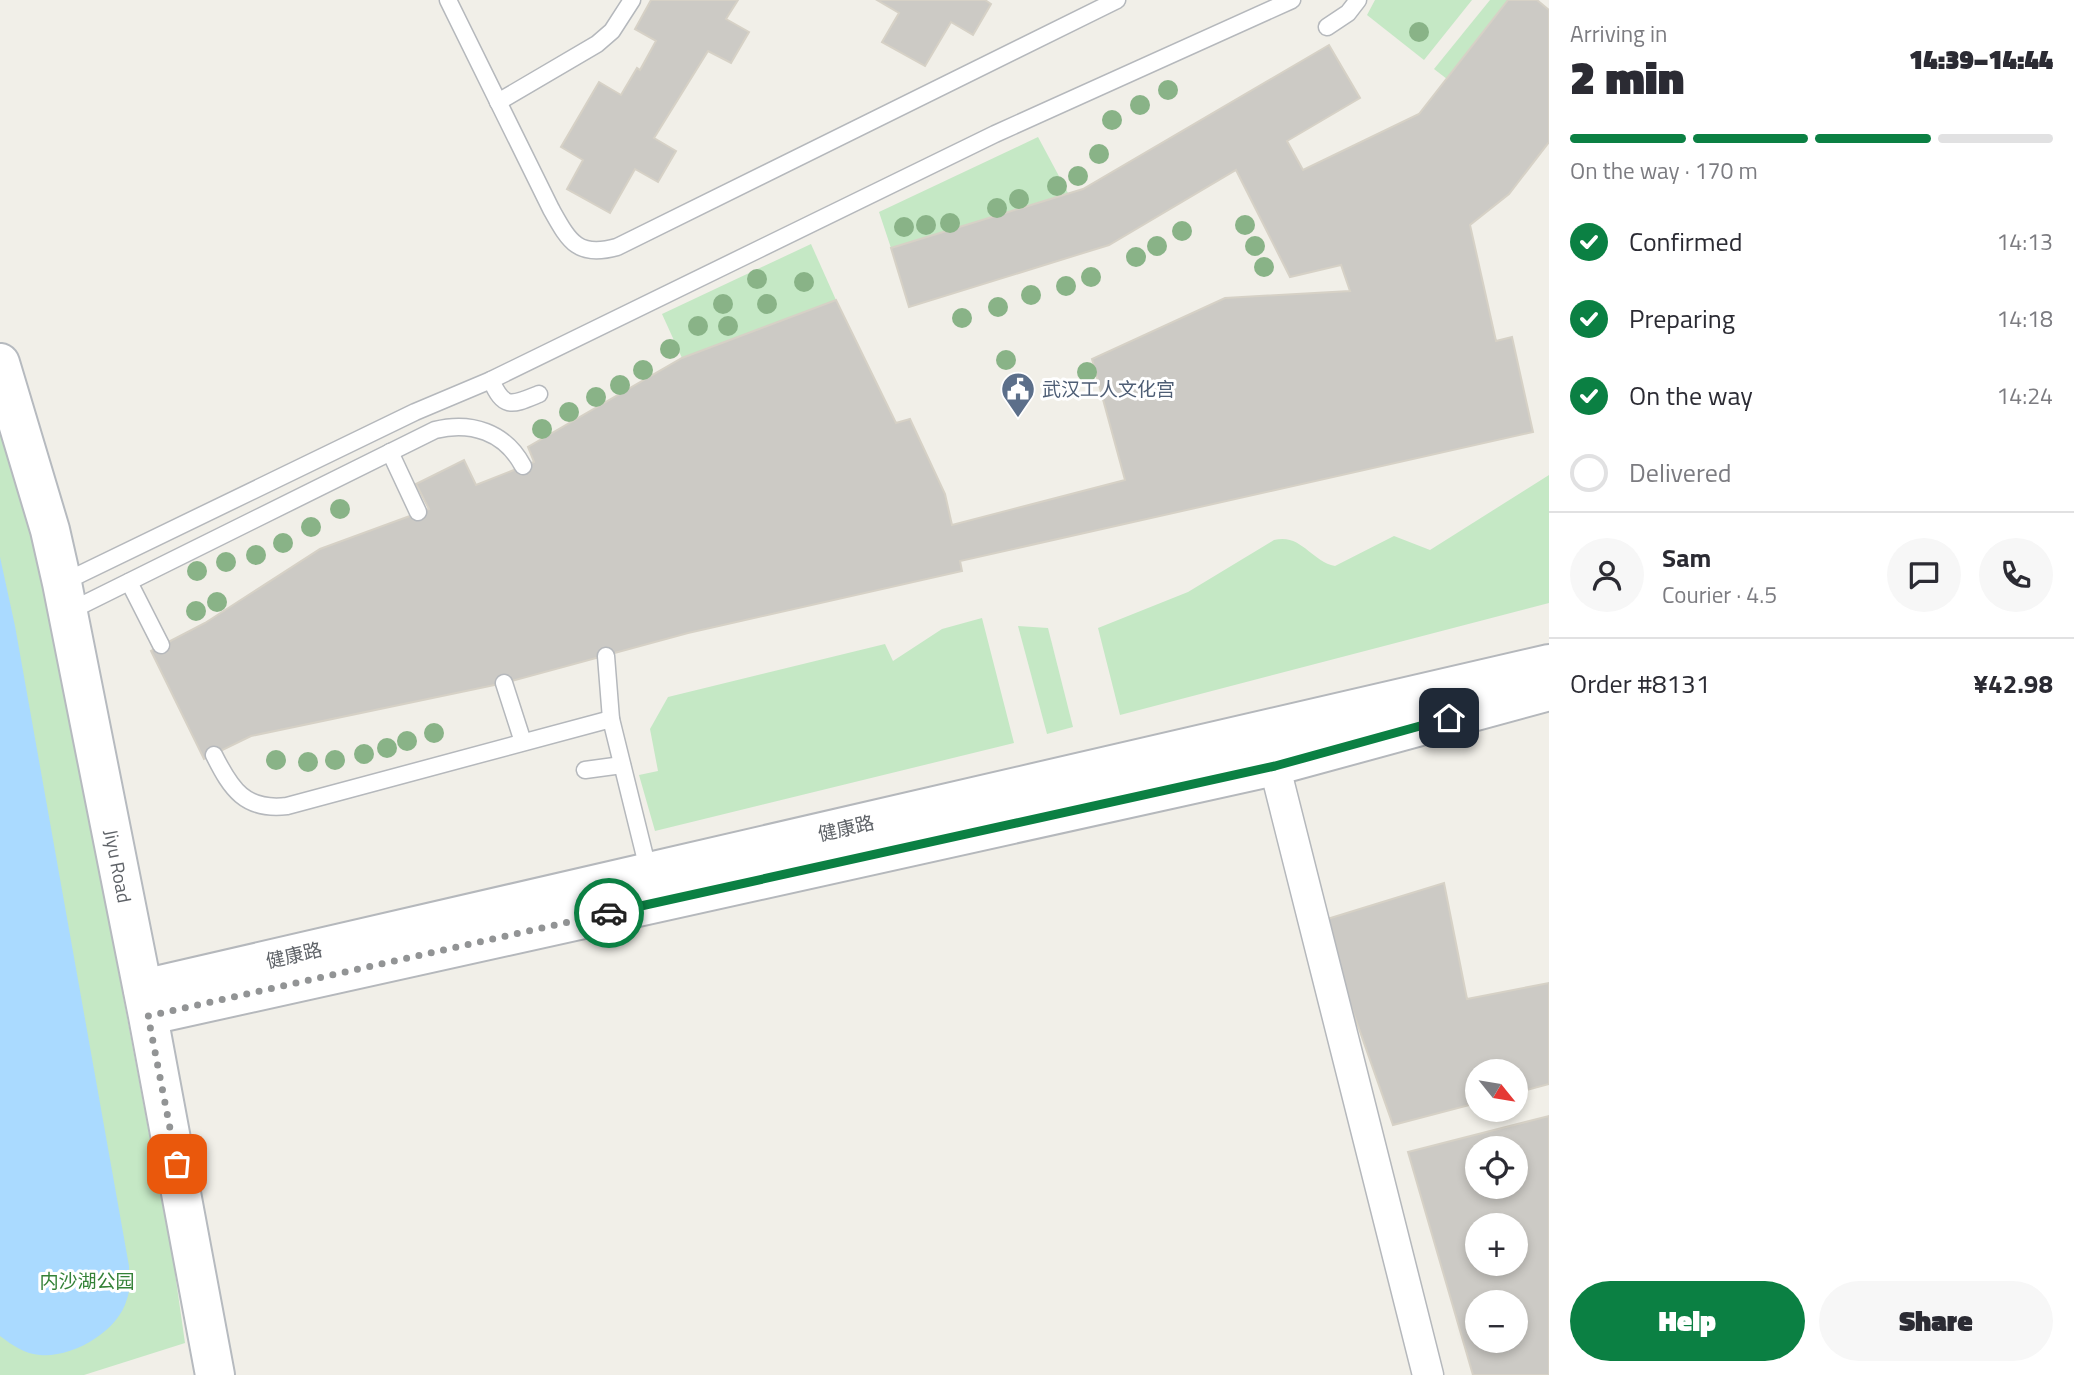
<!DOCTYPE html>
<meta charset="utf-8">
<style>
body{margin:0;font-family:"Titillium Web","Noto Sans SC",sans-serif;background:#f7f7f7;color:#2b2b33;height:100vh;display:flex;flex-direction:column;font-size:26px;white-space:nowrap}
*{box-sizing:border-box;margin:0}
p{font-size:23px;color:#7c7c81}
.icon{flex:none;width:38px;height:38px;fill:none;stroke:currentColor;stroke-width:2;stroke-linecap:round;stroke-linejoin:round}
.map{position:relative;flex:1;overflow:hidden}
.details{display:flex;flex-direction:column;background:#fff;width:525px}
.details>*{flex:none}
.needle{width:46px;rotate:120deg}
.buttons{position:absolute;left:1465px;top:1059px;display:grid;gap:14px}
.buttons a{display:grid;place-items:center;width:63px;height:63px;border-radius:50%;background:#fff;box-shadow:0 4px 10px #0003;font-size:35px}
.pin{position:absolute;display:grid;place-items:center;width:60px;height:60px;color:#fff;margin:-30px;border-radius:14px;box-shadow:0 4px 10px #0006}
.courier{position:absolute;display:grid;place-items:center;width:70px;height:70px;margin:-35px;border:5px solid #0b8043;border-radius:50%;background:#fff;color:#222;box-shadow:0 2px 9px #0007}
.summary em{font-style:normal;font-weight:800}
.summary div{display:flex;flex-direction:column-reverse}
.summary{display:flex;align-items:center;justify-content:space-between;height:119px;padding:0 21px}
h1{font-size:46px;font-weight:800;line-height:52px}
.bar{display:grid;grid-template-columns:repeat(4,1fr);gap:10px 7px;align-content:center;height:84px;padding:0 21px}
.bar i{height:9px;border-radius:5px;background:#e1e1e2}
.bar .on{background:#0b8043}
.bar p{grid-column:span 4}
.line{display:flex;align-items:center;gap:18px;padding:0 21px;border-top:2px solid #e1e1e2}
.line div{flex:1}
.round{display:grid;place-items:center;flex:none;width:74px;height:74px;border-radius:37px;background:#f7f7f7}
ol{padding:0 21px;list-style:none}
li{display:flex;align-items:center;gap:21px;height:77px}
li p{margin-inline-start:auto}
li .icon{padding:7px;border-radius:50%;background:#0b8043;color:#fff;stroke-width:4}
li:last-child{color:#7c7c81}
li i{width:38px;height:38px;border:4px solid #e1e1e2;border-radius:50%}
.cta{display:flex;gap:14px;margin-top:auto;padding:14px 21px}
.cta a{flex:1;height:80px;border-radius:42px;background:#0b8043;color:#fff;font-size:28px;font-weight:800;line-height:80px;text-align:center}
.cta a+a{background:#f7f7f7;color:#2b2b33}
main{display:flex;flex:1;min-height:0}
.map>svg:first-child{display:block}
.green{fill:#c5e8c5}
.water{fill:#aadaff}
.building{fill:#cccac5;stroke:#d6d1c6;stroke-width:2;fill-rule:evenodd}
.lines{fill:none;stroke-linecap:round;stroke-linejoin:round}
.service-casing{stroke:#b5b8bc;stroke-width:19}
.minor-casing{stroke:#b5b8bc;stroke-width:33}
.tertiary-casing{stroke:#b5b8bc;stroke-width:42}
.secondary-casing{stroke:#b6babf;stroke-width:42}
.service{stroke:#fff;stroke-width:16}
.minor{stroke:#fff;stroke-width:30}
.tertiary{stroke:#fff;stroke-width:38}
.secondary{stroke:#fff;stroke-width:38}
.tree{fill:#89b387}
.done{stroke:#929495;stroke-width:7;stroke-dasharray:0 12.6}
.route{stroke:#0b8043;stroke-width:9}
.labels{text-anchor:middle;stroke-width:6;stroke-linejoin:round;paint-order:stroke}
.service-label{font-size:19px;fill:#4e5e75;stroke:#fff;text-anchor:start}
.street-label{font-size:19px;fill:#5f6368;stroke:#fff}
.park-label{font-size:19px;fill:#348238;stroke:#fff}
</style>
<main>
<div class="map">
<svg width="1549" height="1375" viewBox="0 0 1549 1375">
<rect width="100%" height="100%" fill="#f1efe8"/>
<g class="green">
<path d="M1375,0H1472L1424,60L1367,15Z"/>
<path d="M1490,0H1508L1447,79L1434,69Z"/>
<path d="M1038,137L1068,193L891,248L879,212Z"/>
<path d="M811,244L836,300L682,358L662,314Z"/>
<path d="M0,428L45,583L174,1266L185,1343L84,1375H0Z"/>
<path d="M1549,475V603L1120,715L1098,628L1188,592L1274,540C1301,533 1311,561 1335,566L1394,536L1430,550Z"/>
<path d="M982,618L1014,743L655,831L639,775L658,771L650,729L668,697L885,644L893,661L942,629Z"/>
<path d="M1018,626L1048,628L1073,727L1047,734Z"/>
</g>
<path class="water" d="M0,557L15,626L129,1266C129,1277 131,1288 127,1299C118,1332 72,1358 40,1355C25,1354 12,1345 0,1336Z"/>
<g class="building">
<path d="M651,0H738L726,19L749,32L731,63L708,51L654,138L676,151L658,182L635,169L610,213L567,189L583,160L561,147L599,82L621,95L637,68L640,70L656,41L635,29Z"/>
<path d="M877,0H985L991,4L973,35L951,22L925,66L882,42L899,13Z"/>
<path d="M1508,0H1537L1549,10V142L1509,194L1470,225L1496,341L1512,337L1533,432L960,561L962,571L688,633L504,683L251,736L204,759L151,651L205,623L320,549L429,509L416,484L464,460L476,485L534,462L528,447L682,358L836,300L896,423L910,419L945,494L952,525L1125,480L1092,359L1225,298L1350,291L1341,265L1290,277L1236,170L1109,245L909,307L891,248L1083,189L1329,45L1360,98L1287,141L1303,170L1419,114Z"/>
<path d="M1444,883L1467,999L1549,983V1084L1516,1093V1071H1477V1103L1393,1125L1321,921Z"/>
<path d="M1549,1116V1375H1473L1408,1152ZM1477,1148H1516V1186H1477ZM1477,1225H1516V1264H1477ZM1477,1302H1516V1340H1477Z"/>
</g>
<g class="lines">
<g class="service-casing">
<g id="service">
<path d="M448,0L551,209C569,241 577,258 617,247L1117,0"/>
<path d="M1327,27L1348,13L1358,0"/>
<path d="M498,102L597,44L612,31L632,0"/>
<path d="M491,380C504,410 512,405 539,394"/>
<path d="M390,452L418,512"/>
<path d="M129,582L161,645"/>
<path d="M62,583L415,412L491,380L995,134L1292,0"/>
<path d="M68,612L435,430C471,421 505,432 523,466"/>
<path d="M606,656L611,719L649,873"/>
<path d="M504,683L523,742"/>
<path d="M214,755C231,789 245,811 287,806L611,719"/>
<path d="M585,770L622,765"/>
</g>
</g>
<g class="minor-casing">
<path id="minor" d="M1270,748L1428,1375"/>
</g>
<g class="tertiary-casing">
<g id="tertiary">
<path d="M143,989L1549,664"/>
<path d="M150,1015L1274,766L1549,691"/>
</g>
</g>
<g class="secondary-casing">
<path id="secondary" d="M0,363L50,530L62,583L148,1016L215,1375"/>
</g>
<use href="#service" class="service"/>
<use href="#minor" class="minor"/>
<use href="#tertiary" class="tertiary"/>
<use href="#secondary" class="secondary"/>
</g>
<g class="tree">
<circle cx="1419" cy="32" r="10"/>
<circle cx="1168" cy="90" r="10"/>
<circle cx="1140" cy="105" r="10"/>
<circle cx="1112" cy="120" r="10"/>
<circle cx="1099" cy="154" r="10"/>
<circle cx="1078" cy="176" r="10"/>
<circle cx="1057" cy="186" r="10"/>
<circle cx="1019" cy="199" r="10"/>
<circle cx="997" cy="208" r="10"/>
<circle cx="950" cy="223" r="10"/>
<circle cx="926" cy="225" r="10"/>
<circle cx="1245" cy="225" r="10"/>
<circle cx="904" cy="227" r="10"/>
<circle cx="1182" cy="231" r="10"/>
<circle cx="1157" cy="246" r="10"/>
<circle cx="1255" cy="246" r="10"/>
<circle cx="1136" cy="257" r="10"/>
<circle cx="1264" cy="267" r="10"/>
<circle cx="1091" cy="277" r="10"/>
<circle cx="757" cy="279" r="10"/>
<circle cx="804" cy="282" r="10"/>
<circle cx="1066" cy="286" r="10"/>
<circle cx="1031" cy="295" r="10"/>
<circle cx="723" cy="304" r="10"/>
<circle cx="767" cy="304" r="10"/>
<circle cx="998" cy="307" r="10"/>
<circle cx="962" cy="318" r="10"/>
<circle cx="698" cy="326" r="10"/>
<circle cx="728" cy="326" r="10"/>
<circle cx="670" cy="349" r="10"/>
<circle cx="1006" cy="360" r="10"/>
<circle cx="643" cy="370" r="10"/>
<circle cx="1087" cy="372" r="10"/>
<circle cx="620" cy="385" r="10"/>
<circle cx="596" cy="397" r="10"/>
<circle cx="569" cy="412" r="10"/>
<circle cx="542" cy="429" r="10"/>
<circle cx="340" cy="509" r="10"/>
<circle cx="311" cy="527" r="10"/>
<circle cx="283" cy="543" r="10"/>
<circle cx="256" cy="555" r="10"/>
<circle cx="226" cy="562" r="10"/>
<circle cx="197" cy="571" r="10"/>
<circle cx="217" cy="602" r="10"/>
<circle cx="196" cy="611" r="10"/>
<circle cx="434" cy="733" r="10"/>
<circle cx="407" cy="741" r="10"/>
<circle cx="387" cy="748" r="10"/>
<circle cx="364" cy="754" r="10"/>
<circle cx="276" cy="760" r="10"/>
<circle cx="335" cy="760" r="10"/>
<circle cx="308" cy="762" r="10"/>
</g>
<g class="lines">
<path class="done" d="M177,1164L148,1016L609,913"/>
<path class="route" d="M609,913L1275,766L1449,718"/>
</g>
<defs>
<g id="civic-pin" transform="scale(1.75)"><path d="M0 17L-7.5 6A9.5 9.5 0 1 1 7.5 6Z" fill="#5c6f8a" stroke="#fff"/><path d="M-.6-6.5H3V-4.5H.6V-3L4-1V1h2V6H-6V1h2V-1L-.6-3ZM-1.2 2.5V6h2.4V2.5Z" fill="#fff"/></g>
</defs>
<g fill-rule="evenodd">
<use href="#civic-pin" x="1018" y="389"/>
</g>
<g class="labels">
<g class="service-label">
<text x="1042" y="396">武汉工人文化宫</text>
</g>
<g class="street-label">
<text transform="translate(846 828) rotate(-13)" y="7">健康路</text>
<text transform="translate(118 866) rotate(79)" y="7">Jiyu Road</text>
<text transform="translate(294 955) rotate(-13)" y="7">健康路</text>
</g>
<g class="park-label">
<text x="87" y="1288">内沙湖公园</text>
</g>
</g>
</svg>
<div class="buttons">
<a><svg class="needle" viewBox="-14 -14 28 28"><path d="M0-13l5 13h-10z" fill="#e53935"/><path d="M0 13l5-13h-10z" fill="#7c7c81"/></svg></a>
<a><svg class="icon" aria-label="locate" viewBox="0 0 24 24"><circle cx="12" cy="12" r="6"/><path d="M12 2v4M12 18v4M2 12h4M18 12h4"/></svg></a>
<a>+</a>
<a>−</a>
</div>
<div class="pin" style="left:177px;top:1164px;background:#ea580c"><svg class="icon" aria-label="bag" viewBox="0 0 24 24"><path d="M5 8h14l-1 12H6zM9 8a3 3 0 0 1 6 0"/></svg></div>
<div class="pin" style="left:1449px;top:718px;background:#1f2937"><svg class="icon" aria-label="home" viewBox="0 0 24 24"><path d="M3 11l9-7 9 7M6 9v11h12V9"/></svg></div>
<div class="courier" style="left:609px;top:913px"><svg class="icon" aria-label="car" viewBox="0 0 24 24"><path d="M5 17H2v-5l4-1 3-4h7l3 4 3 1v5h-3M9 17h6M6 11h13"/><circle cx="7" cy="17" r="2"/><circle cx="17" cy="17" r="2"/></svg></div>
</div>
<section class="details">
<div class="summary"><div><h1>2 min</h1><p>Arriving in</p></div><em>14:39–14:44</em></div>
<div class="bar"><i class="on"></i><i class="on"></i><i class="on"></i><i></i><p>On the way · 170 m</p></div>
<ol>
<li><svg class="icon" aria-label="check" viewBox="0 0 24 24"><path d="M5 12l5 5 9-10"/></svg>Confirmed<p>14:13</p></li>
<li><svg class="icon" aria-label="check" viewBox="0 0 24 24"><path d="M5 12l5 5 9-10"/></svg>Preparing<p>14:18</p></li>
<li><svg class="icon" aria-label="check" viewBox="0 0 24 24"><path d="M5 12l5 5 9-10"/></svg>On the way<p>14:24</p></li>
<li><i></i>Delivered</li>
</ol>
<div class="line" style="height:126px"><a class="round"><svg class="icon" aria-label="person" viewBox="0 0 24 24"><circle cx="12" cy="8" r="4"/><path d="M4 21q1-7 8-7t8 7"/></svg></a><div><b>Sam</b><p>Courier · 4.5</p></div><a class="round"><svg class="icon" aria-label="chat" viewBox="0 0 24 24"><path d="M4 5h16v11H9l-5 4z"/></svg></a><a class="round"><svg class="icon" aria-label="phone" viewBox="0 0 24 24"><path d="M5 4h4l2 5-3 2q2 4 5 5l2-3 5 2v4C11 20 4 13 5 4z"/></svg></a></div>
<div class="line" style="height:91px"><div>Order #8131</div><b>¥42.98</b></div>
<div class="cta"><a>Help</a><a>Share</a></div>
</section>
</main>
